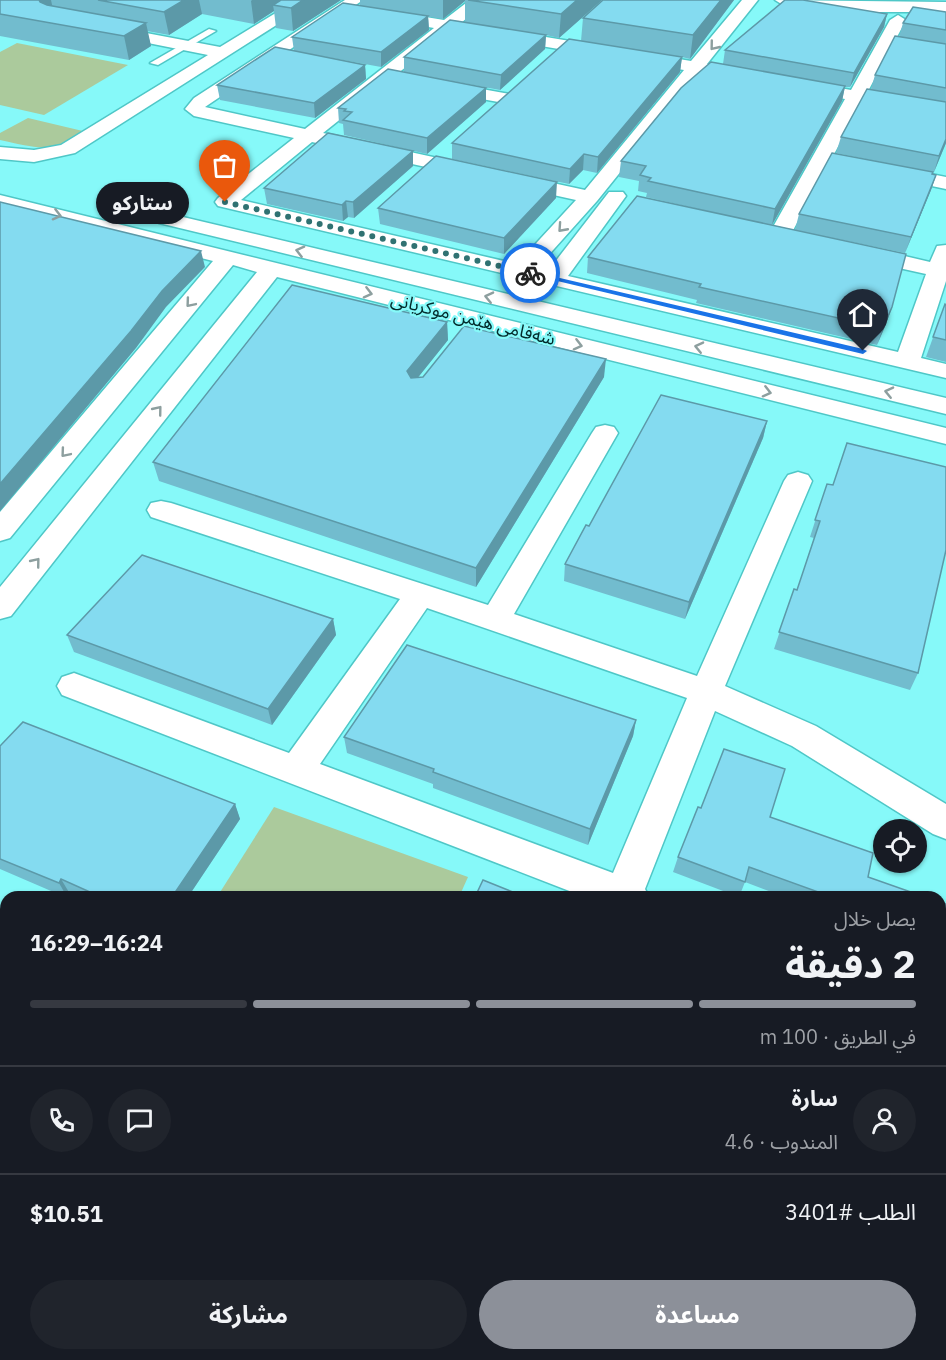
<!DOCTYPE html>
<html lang="ar">
<meta charset="utf-8">
<style>
body{margin:0;font-family:"IBM Plex Sans","Noto Sans Arabic",sans-serif;background:#20242c;color:#f1f3f6;direction:rtl;height:100vh;display:flex;flex-direction:column;font-size:22px;white-space:nowrap}
*{box-sizing:border-box;margin:0}
p{font-size:20px;color:#9ea1a6}
.icon{flex:none;width:33px;height:33px;fill:none;stroke:currentColor;stroke-width:2;stroke-linecap:round;stroke-linejoin:round}
.map{position:relative;flex:1;overflow:hidden;direction:ltr}
.drawer{position:absolute;left:0px;top:891px;width:946px;height:470px;display:flex;flex-direction:column;background:#171b24;border-radius:18px 18px 0 0;box-shadow:0 2px 4px #0004;direction:rtl}
.drawer>*{flex:none}
.tools{position:absolute;left:873px;top:819px;display:grid;gap:12px}
.tools a{display:grid;place-items:center;width:54px;height:54px;border-radius:50%;background:#171b24;box-shadow:0 2px 4px #0004;font-size:30px}
.pin{position:absolute;display:grid;place-items:center;width:51px;height:51px;color:#fff;margin:-62px -26px;border-radius:50% 50% 50% 0;rotate:-45deg;box-shadow:0 0 6px #0007}
.pin .icon{rotate:45deg}
.courier{position:absolute;display:grid;place-items:center;width:60px;height:60px;margin:-30px;border:4px solid #1a73e8;border-radius:50%;background:#fff;color:#222;box-shadow:0 2px 8px #0007}
.bubble{position:absolute;height:42px;border-radius:21px;background:#171b24;box-shadow:0 2px 4px #0004;font-size:20px;font-weight:700;line-height:42px;text-align:center;direction:rtl}
.overview em{font-style:normal;font-weight:700}
.overview div{display:flex;flex-direction:column-reverse}
.overview{display:flex;align-items:center;justify-content:space-between;height:102px;padding:0 30px}
h1{font-size:39px;font-weight:700;line-height:45px}
.bar{display:grid;grid-template-columns:repeat(4,1fr);gap:9px 6px;align-content:center;height:72px;padding:0 30px}
.bar i{height:8px;border-radius:4px;background:#363941}
.bar .active{background:#8c9099}
.bar p{grid-column:span 4}
.line{display:flex;align-items:center;gap:15px;padding:0 30px;border-top:2px solid #363941}
.line div{flex:1}
.round{display:grid;place-items:center;flex:none;width:63px;height:63px;border-radius:32px;background:#20242c}
.button{display:flex;gap:12px;margin-top:auto;padding:12px 30px}
.button a{flex:1;height:69px;border-radius:36px;background:#8c9099;color:#fff;font-size:24px;font-weight:700;line-height:69px;text-align:center}
.button a+a{background:#20242c;color:#f1f3f6}
.map>svg:first-child{display:block}
.green{fill:#abca9c}
.lines{fill:none;stroke-linecap:round;stroke-linejoin:round}
.service-casing{stroke:#4fc7c7;stroke-width:3}
.minor-casing{stroke:#4fc7c7;stroke-width:3}
.tertiary-casing{stroke:#4fc7c7;stroke-width:3}
.service{fill:#fff;fill-rule:evenodd}
.minor{fill:#fff;fill-rule:evenodd}
.tertiary{fill:#fff;fill-rule:evenodd}
.wall{fill:#72bcce}
.shaded-wall{fill:#5c99a8}
.building{fill:#84dbf0;stroke:#5c99a8;stroke-width:1.5}
.oneway{stroke:#8d9f9f}
.route{fill:#1a73e8}
.done{stroke:#307272;stroke-width:6;stroke-dasharray:0 10.8}
.labels{text-anchor:middle;stroke-width:4.5;stroke-linejoin:round;paint-order:stroke}
.far-street-label{font-size:18px;fill:#022a2a;stroke:#86f9f9}
</style>
<div class="map">
<svg width="946" height="1360" viewBox="0 0 946 1360">
<rect width="100%" height="100%" fill="#86f9f9"/>
<g class="green">
<path d="M17,43L128,65L44,115L0,105V52Z"/>
<path d="M28,118L87,132C48,153 42,149 0,140V133Z"/>
<path d="M274,807L468,877L459,897H217Z"/>
</g>
<g class="lines">
<g class="service-casing">
<path id="service" d="M209,29L216,31L158,65L150,63Z"/>
</g>
<g class="minor-casing">
<g id="minor">
<path d="M297,0H316L75,153L34,162L0,159V147L34,150L61,145L208,55L98,33L96,30L98,27L104,25L220,47Z"/>
<path d="M345,0H363L205,107L305,129L434,28L377,18L375,15L377,12L383,10L444,20L470,0H488L461,23L691,61L742,0H758L707,64L755,72L758,76L755,80L749,81L700,73L597,201L537,268L548,271L609,192H623L626,196L568,276L898,352L926,274L854,258L851,253L854,248L862,246L930,262L937,246L946,245V281L921,358L946,364V378L218,206L215,202L218,198L294,138L194,116L185,109L194,98ZM451,31L684,70L585,190L323,133ZM312,142L576,200L517,264L241,200Z"/>
<path d="M898,15L906,20L867,93L946,107V117L862,102L791,234L788,239L780,240L772,239L769,234L845,99L800,91L794,90L791,86L794,82L800,81L851,90L890,20Z"/>
<path d="M443,82L504,93L510,94L513,98L510,102L504,103L437,91L434,87L437,83Z"/>
<path d="M891,166L946,177V189L884,176L881,172L884,168Z"/>
<path d="M605,425L614,427L618,433L514,614L697,676L784,481L788,475L798,472L808,475L812,481L725,686L816,726L946,804V839L933,834L792,746L715,711L645,889L649,897H585L62,695L57,686L62,677L74,673L289,753L400,599L151,517L147,510L151,503L161,501L171,503L488,605L592,433L596,427ZM427,608L687,698L613,873L320,764Z"/>
<path d="M0,924L6,926V963L0,961Z"/>
<path d="M422,1354H472L470,1360H420Z"/>
</g>
</g>
<g class="tertiary-casing">
<g id="tertiary">
<path d="M775,0L946,2V12H862L783,5Z"/>
<path d="M0,195L946,428V444L277,277L11,616L0,619V587L257,272L233,265L10,538L0,541V512L213,261L0,207Z"/>
<path d="M166,213L946,398V414L159,223L156,219L159,215Z"/>
</g>
</g>
<use href="#service" class="service"/>
<use href="#minor" class="minor"/>
<use href="#tertiary" class="tertiary"/>
</g>
<g class="wall">
<path d="M0,0H341L293,31L276,28L274,11L254,24L202,14L169,35L147,31L151,46L129,60L0,36Z"/>
<path d="M360,0H602L559,38L546,35L545,49L500,90L404,72V57L465,23V1L443,19L381,9L428,16L429,30L381,67L294,51L292,37L360,5Z"/>
<path d="M603,0H734L690,59L682,57L680,72L597,173L583,170L569,184L452,159V143L581,41L583,18Z"/>
<path d="M946,12V143L934,172H933L932,174L936,175L931,190L905,253L803,232L886,324L877,345L696,303L697,300L587,273L588,257L747,220L646,197L647,193L638,191L639,181L619,177L621,161L723,64L725,50L887,14L884,27L850,87H845L842,101L772,225L795,230L799,214L920,170L836,153L841,137L871,89L875,75L899,37L903,23Z"/>
<path d="M365,65L366,79L315,118L220,100L217,85Z"/>
<path d="M486,88V102L427,154L344,135L343,124L339,123L338,108Z"/>
<path d="M413,166L354,218L348,217L343,221L267,204L264,188Z"/>
<path d="M556,198L504,254L380,224L378,208Z"/>
<path d="M945,304L946,305V362L926,357Z"/>
<path d="M447,322L448,340L418,377H604L476,587L159,481L153,462Z"/>
<path d="M767,421L763,438L685,619L564,581L565,564L589,526Z"/>
<path d="M827,484L918,673L910,690L774,649L794,589L797,590L814,538L810,537Z"/>
<path d="M333,619L336,635L272,725L74,652L67,635Z"/>
<path d="M636,720L633,736L588,845L433,788V784L347,753L344,737Z"/>
<path d="M0,746L235,804L240,819L188,897H76L70,894L68,897H65L0,869Z"/>
<path d="M701,808L770,817L868,877L925,897H785L745,882L739,897L673,872L678,857Z"/>
<path d="M940,902L946,904V1086L940,1084Z"/>
<path d="M946,1254V1360H934L924,1356V1354H940V1258Z"/>
<path d="M650,1354H753L752,1360H648Z"/>
</g>
<g class="shaded-wall">
<path d="M39,0H51L54,14L44,20Z"/>
<path d="M184,0H199L202,14L169,35L164,12Z"/>
<path d="M252,0H293L273,5L274,11L254,24L251,1Z"/>
<path d="M303,0H341L293,31L291,8Z"/>
<path d="M443,0H465V1L443,19Z"/>
<path d="M577,0H602L559,38L561,14Z"/>
<path d="M721,0H734L690,59L693,35Z"/>
<path d="M887,14L884,27L850,87L854,73Z"/>
<path d="M428,16L429,30L381,67V52Z"/>
<path d="M146,23L151,46L129,60L124,36Z"/>
<path d="M546,35L545,49L500,90L501,75Z"/>
<path d="M682,57L680,72L597,173L598,157Z"/>
<path d="M365,65L366,79L315,118L314,103Z"/>
<path d="M845,86L842,101L772,225L775,209Z"/>
<path d="M486,88V102L427,154V138Z"/>
<path d="M946,139V143L934,172L939,156Z"/>
<path d="M413,151V166L354,218L353,202Z"/>
<path d="M584,154L583,170L569,184L570,169Z"/>
<path d="M936,175L931,190L905,253L911,237Z"/>
<path d="M557,182L556,198L504,254V238Z"/>
<path d="M346,201L348,217L343,221L342,205Z"/>
<path d="M201,251L205,267L166,307L136,348L0,511V484L162,291Z"/>
<path d="M892,307L886,324L877,345L883,328Z"/>
<path d="M447,322L448,340L408,390L407,371Z"/>
<path d="M606,359L604,377L476,587V568Z"/>
<path d="M767,421L763,438L685,619L689,602Z"/>
<path d="M333,619L336,635L272,725L268,709Z"/>
<path d="M636,720L633,736L588,845L590,829Z"/>
<path d="M235,804L240,819L188,897H172Z"/>
<path d="M61,879L70,894L68,897H67L59,883Z"/>
<path d="M198,1354H208L205,1360Z"/>
<path d="M357,1354H363L361,1360H355Z"/>
</g>
<g class="building">
<path d="M0,0H39L40,2L47,5L146,23L124,36L0,14Z"/>
<path d="M98,0H184L164,12Z"/>
<path d="M281,0H303L291,8L273,5Z"/>
<path d="M468,0H577L561,14Z"/>
<path d="M603,0H721L693,35L583,18Z"/>
<path d="M785,0H803L887,14L854,73L725,50Z"/>
<path d="M343,3L428,16L381,52L292,37Z"/>
<path d="M913,7L946,12V30L903,23Z"/>
<path d="M450,20L546,35L501,75L404,57Z"/>
<path d="M895,36L946,44V88L875,75Z"/>
<path d="M569,39L682,57L598,157L584,154L570,169L452,143Z"/>
<path d="M275,47L365,65L314,103L217,85Z"/>
<path d="M711,62L845,86L775,209L648,181L651,178L640,175L646,166L621,161L681,88Z"/>
<path d="M388,69L486,88L427,138L343,120L352,112L344,111L346,109L338,108Z"/>
<path d="M867,89L946,102V139L939,156L841,137Z"/>
<path d="M328,133L413,151L353,202L346,201L342,205L264,188Z"/>
<path d="M832,153L933,172L932,174L936,175L911,237L799,214Z"/>
<path d="M436,156L557,182L504,238L378,208Z"/>
<path d="M637,196L906,254L892,307L883,328L699,287L701,284L588,257Z"/>
<path d="M0,202L201,251L162,291L131,331L0,484Z"/>
<path d="M292,285L447,322L407,371L411,378L423,377L464,326L606,359L476,568L153,462Z"/>
<path d="M945,304L946,305V340L933,337Z"/>
<path d="M661,395L767,421L689,602L565,564L586,525L589,526Z"/>
<path d="M847,443L946,467V550L918,673L779,632L794,589L797,590L820,521L815,520L827,484L833,485Z"/>
<path d="M142,555L333,619L268,709L67,635Z"/>
<path d="M407,645L636,720L590,829L433,772L434,769L344,737Z"/>
<path d="M23,722L235,804L172,897H101L61,879L59,883L0,859V746Z"/>
<path d="M724,749L785,769L770,817L873,853L868,877L925,897H832L749,867L745,882L678,857L698,807L701,808Z"/>
<path d="M483,880L525,897H475Z"/>
<path d="M940,902L946,904V1069L940,1067Z"/>
<path d="M0,1013L6,1015V1245L0,1242Z"/>
<path d="M946,1293V1353L940,1351V1328Z"/>
<path d="M257,1354H357L355,1360H254Z"/>
<path d="M498,1354H597L595,1360H496Z"/>
<path d="M653,1354H753L752,1360H652Z"/>
</g>
<defs><path id="oneway-chevron" d="M-2-3.5L2.5 0L-2 3.5" fill="none" stroke-width="1.6" stroke-linecap="round" stroke-linejoin="round" transform="scale(1.5)"/></defs>
<g class="oneway">
<use href="#oneway-chevron" transform="translate(714 46) rotate(129)"/>
<use href="#oneway-chevron" transform="translate(57 215) rotate(14)"/>
<use href="#oneway-chevron" transform="translate(562 228) rotate(132)"/>
<use href="#oneway-chevron" transform="translate(300 251) rotate(-166)"/>
<use href="#oneway-chevron" transform="translate(368 293) rotate(14)"/>
<use href="#oneway-chevron" transform="translate(489 297) rotate(-167)"/>
<use href="#oneway-chevron" transform="translate(190 303) rotate(130)"/>
<use href="#oneway-chevron" transform="translate(578 345) rotate(14)"/>
<use href="#oneway-chevron" transform="translate(699 347) rotate(-167)"/>
<use href="#oneway-chevron" transform="translate(767 392) rotate(14)"/>
<use href="#oneway-chevron" transform="translate(889 392) rotate(-167)"/>
<use href="#oneway-chevron" transform="translate(158 410) rotate(-51)"/>
<use href="#oneway-chevron" transform="translate(65 453) rotate(130)"/>
<use href="#oneway-chevron" transform="translate(36 562) rotate(-51)"/>
</g>
<path class="route" d="M530,271L863,349L867,351L863,354L528,274Z"/>
<g class="lines">
<path class="done" d="M225,202L530,273"/>
</g>
<g class="labels">
<g class="far-street-label">
<text transform="translate(473 319) rotate(14)" y="6">شەقامی هێمن موکریانی</text>
</g>
</g>
</svg>
<div class="tools">
<a><svg class="icon" aria-label="locate" viewBox="0 0 24 24"><circle cx="12" cy="12" r="6"/><path d="M12 2v4M12 18v4M2 12h4M18 12h4"/></svg></a>
</div>
<div class="pin" style="left:225px;top:202px;background:#ea580c"><svg class="icon" aria-label="bag" viewBox="0 0 24 24"><path d="M5 8h14l-1 12H6zM9 8a3 3 0 0 1 6 0"/></svg></div>
<div class="pin" style="left:863px;top:351px;background:#1f2937"><svg class="icon" aria-label="home" viewBox="0 0 24 24"><path d="M3 11l9-7 9 7M6 9v11h12V9"/></svg></div>
<div class="courier" style="left:530px;top:273px"><svg class="icon" aria-label="bike" viewBox="0 0 24 24"><circle cx="6" cy="16" r="4"/><circle cx="18" cy="16" r="4"/><path d="M6 16l4-8h5l3 8M10 8l3 8H6M13 5h3"/></svg></div>
<div class="bubble" style="left:96px;top:182px;width:93px">ستاركو</div>
<section class="drawer">
<div class="overview"><div><h1>2 دقيقة</h1><p>يصل خلال</p></div><em>16:24–16:29</em></div>
<div class="bar"><i class="active"></i><i class="active"></i><i class="active"></i><i></i><p>في الطريق · 100 m</p></div>
<div class="line" style="height:108px"><a class="round"><svg class="icon" aria-label="person" viewBox="0 0 24 24"><circle cx="12" cy="8" r="4"/><path d="M4 21q1-7 8-7t8 7"/></svg></a><div><b>سارة</b><p>المندوب · 4.6</p></div><a class="round"><svg class="icon" aria-label="chat" viewBox="0 0 24 24"><path d="M4 5h16v11H9l-5 4z"/></svg></a><a class="round"><svg class="icon" aria-label="phone" viewBox="0 0 24 24"><path d="M5 4h4l2 5-3 2q2 4 5 5l2-3 5 2v4C11 20 4 13 5 4z"/></svg></a></div>
<div class="line" style="height:78px"><div>الطلب #3401</div><b>$10.51</b></div>
<div class="button"><a>مساعدة</a><a>مشاركة</a></div>
</section>
</div>
